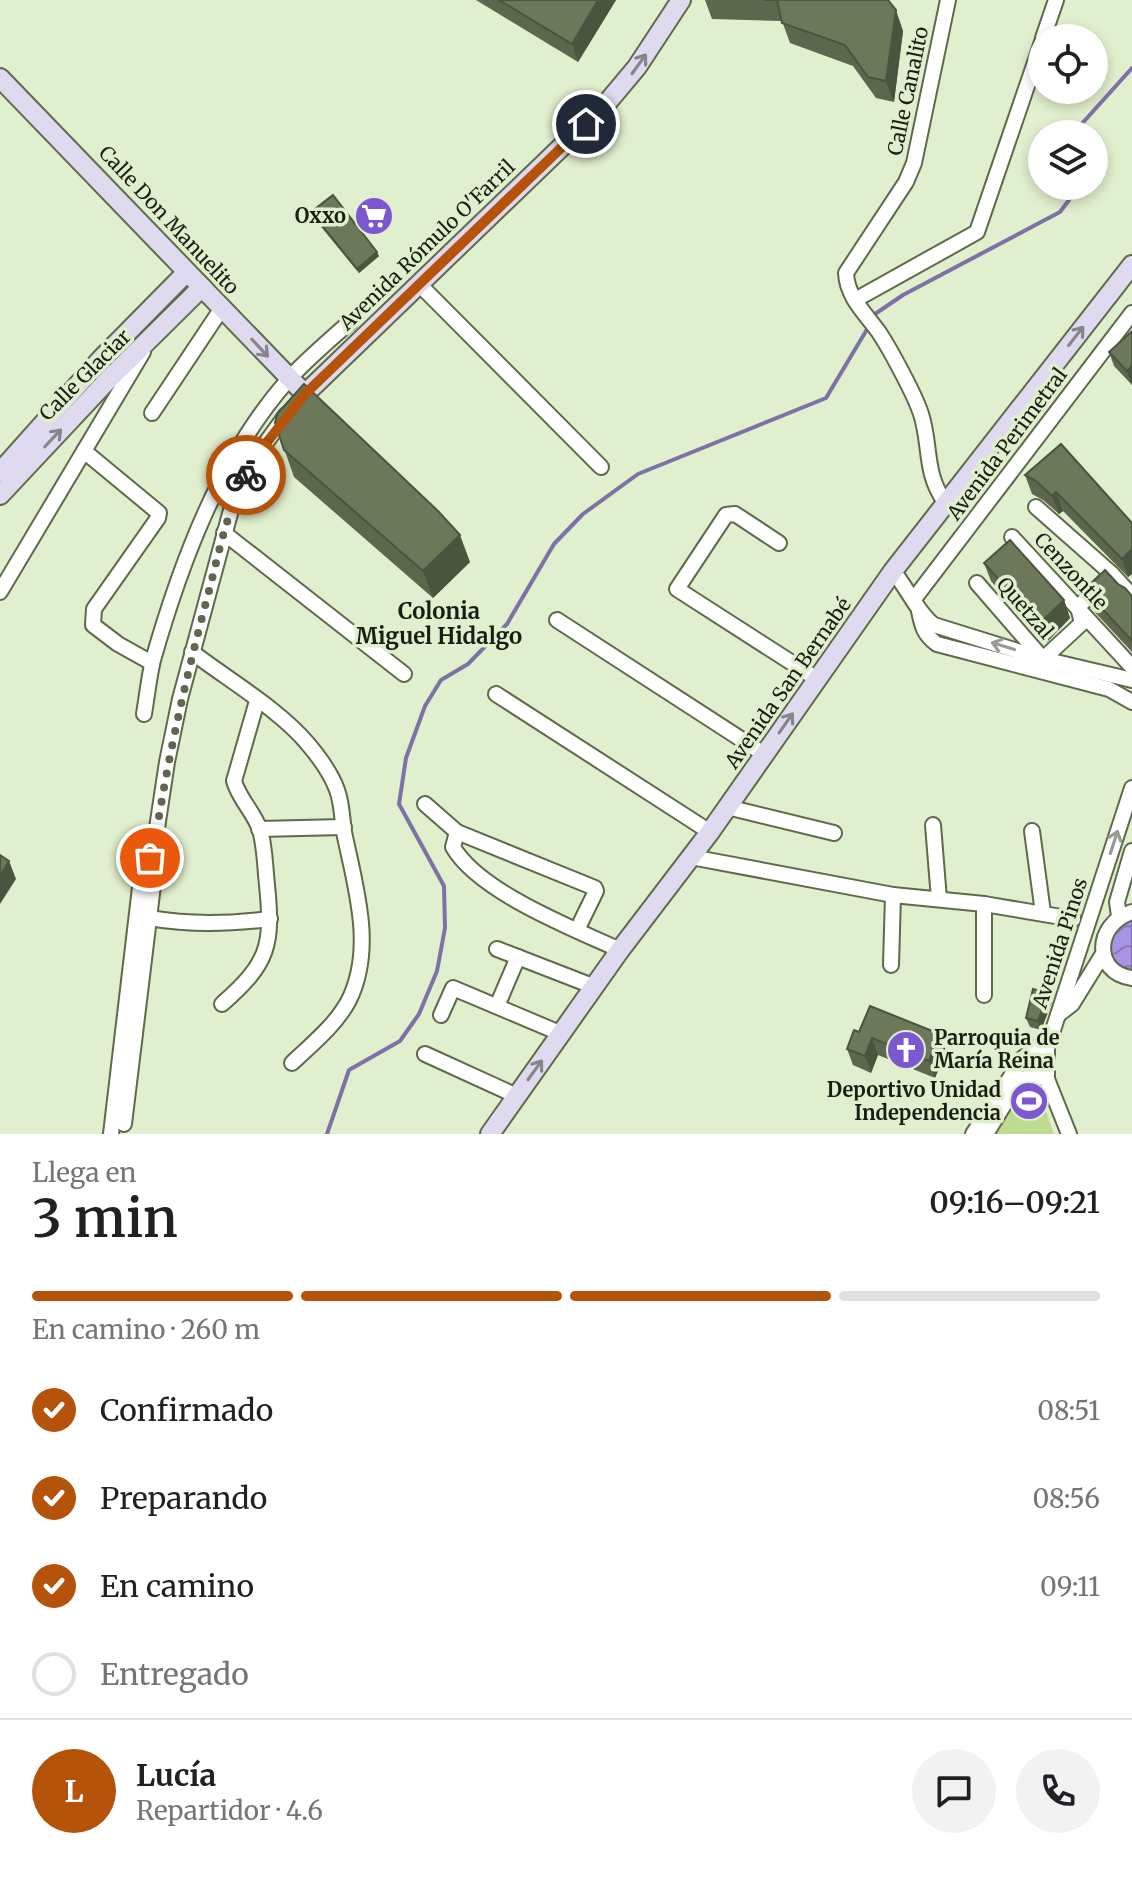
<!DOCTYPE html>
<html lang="es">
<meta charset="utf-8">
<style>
body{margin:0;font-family:Merriweather,serif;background:#f2f2f2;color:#202124;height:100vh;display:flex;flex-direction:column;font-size:30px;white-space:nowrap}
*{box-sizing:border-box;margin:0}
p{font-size:26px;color:#757577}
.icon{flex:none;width:44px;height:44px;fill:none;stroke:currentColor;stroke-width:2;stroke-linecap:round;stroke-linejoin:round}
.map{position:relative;height:1134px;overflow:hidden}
.sheet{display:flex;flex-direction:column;background:#fff;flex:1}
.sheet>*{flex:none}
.buttons{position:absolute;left:1028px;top:24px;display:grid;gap:16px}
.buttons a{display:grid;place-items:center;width:80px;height:80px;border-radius:50%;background:#fff;box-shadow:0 4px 12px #0003;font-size:40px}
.pin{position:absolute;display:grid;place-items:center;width:68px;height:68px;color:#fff;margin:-34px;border:4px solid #fff;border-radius:50%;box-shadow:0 2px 8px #0007}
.courier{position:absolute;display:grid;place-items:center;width:80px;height:80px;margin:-40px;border:6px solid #b45309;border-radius:50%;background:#fff;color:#222;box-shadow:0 2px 10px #0007}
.head em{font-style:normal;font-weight:600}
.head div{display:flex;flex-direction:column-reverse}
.head{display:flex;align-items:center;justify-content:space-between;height:136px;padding:0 32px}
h1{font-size:52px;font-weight:600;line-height:60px}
.bar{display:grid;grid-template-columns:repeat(4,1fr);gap:12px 8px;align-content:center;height:96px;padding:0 32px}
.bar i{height:10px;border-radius:6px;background:#e0e0e0}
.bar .active{background:#b45309}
.bar p{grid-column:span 4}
.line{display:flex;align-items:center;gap:20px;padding:0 32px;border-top:2px solid #e0e0e0}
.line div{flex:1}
.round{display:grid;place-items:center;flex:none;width:84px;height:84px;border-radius:42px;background:#f2f2f2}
ol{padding:0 32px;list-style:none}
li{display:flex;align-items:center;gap:24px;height:88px}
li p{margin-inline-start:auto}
li .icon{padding:8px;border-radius:50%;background:#b45309;color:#fff;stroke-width:4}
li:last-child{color:#757577}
li i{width:44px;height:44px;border:4px solid #e0e0e0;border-radius:50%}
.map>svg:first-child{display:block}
.grass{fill:#bddc90}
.water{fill:url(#water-waves);stroke:#7d71a5;stroke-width:2}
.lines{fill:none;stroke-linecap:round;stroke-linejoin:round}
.stream{stroke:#7d71a5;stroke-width:4}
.street-casing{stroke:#5d6a4c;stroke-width:18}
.secondary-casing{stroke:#5d6a4c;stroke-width:22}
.street{stroke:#fff;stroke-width:14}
.secondary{stroke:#dfdaef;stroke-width:18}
.wall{fill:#5c674d}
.shaded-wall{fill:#4b543f}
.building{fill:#6b785a;stroke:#4b543f;stroke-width:2}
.oneway{stroke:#86858c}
.oneway2{stroke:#989a94}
.done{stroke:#5f6753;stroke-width:8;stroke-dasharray:0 14.4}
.route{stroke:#b45309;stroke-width:10}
.labels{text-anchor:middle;stroke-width:7;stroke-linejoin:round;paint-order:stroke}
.street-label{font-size:20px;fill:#191e12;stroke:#e0efcd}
.poi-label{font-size:20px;font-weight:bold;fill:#191e12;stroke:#e0efcd;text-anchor:end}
.neighbourhood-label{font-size:22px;font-weight:bold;fill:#191e12;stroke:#e0efcd}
</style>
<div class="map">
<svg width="1132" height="1134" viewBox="0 0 1132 1134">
<defs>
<pattern id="water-waves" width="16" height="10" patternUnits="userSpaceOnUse" patternTransform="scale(2)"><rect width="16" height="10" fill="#a894e4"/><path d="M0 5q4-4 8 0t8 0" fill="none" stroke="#8878b7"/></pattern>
</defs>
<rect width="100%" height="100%" fill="#e0efcd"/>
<path class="grass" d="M1036,1082L1054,1134H994L1022,1089Z"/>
<path class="water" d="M1132,919V973C1101,962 1101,930 1132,919Z"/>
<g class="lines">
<g class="stream">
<path d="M1077,134L1078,128L1132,68"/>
<path d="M873,318L875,314L903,295L1060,212L1069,200L1071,186"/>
<path d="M327,1134L349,1070L400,1041L419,1014L437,971L445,928L444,886L399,804L406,758L425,706L441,680L468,664L507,624L554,544L583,514L638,474L826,398L869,326"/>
</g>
<g class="street-casing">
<g id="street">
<path d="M1043,38L1056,0"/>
<path d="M419,284L601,467"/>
<path d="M855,300L977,232L1042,42"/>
<path d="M152,413L222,308"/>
<path d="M84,451L159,513L158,518L94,609L93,625L118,644L152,663"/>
<path d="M945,502C924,474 931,444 921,414C915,395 889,347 878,331C865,313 847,297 846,273L906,182L914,163L948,0"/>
<path d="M1036,507L1112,574"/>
<path d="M224,533L404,674"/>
<path d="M1012,537L1132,667"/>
<path d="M779,543L735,514L726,515L677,589L817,679"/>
<path d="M893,571C906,586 919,615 934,625L1043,659L1132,680"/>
<path d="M977,583L1043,659L1082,623L1078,607L1112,574L1132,596"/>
<path d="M0,592L143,352"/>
<path d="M914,599L1132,313"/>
<path d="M919,611C922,626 924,635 937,644L1109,689L1132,702"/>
<path d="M557,620L764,754"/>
<path d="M192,652C227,679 280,710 308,744C319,757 331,773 337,790C342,803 342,818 344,832C355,886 375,947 349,1000C336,1025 312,1044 292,1063"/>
<path d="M496,694L710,832"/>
<path d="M144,714C147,696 149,677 153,660C181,562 220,457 288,380C307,359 330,340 351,321"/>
<path d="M425,804L457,832L595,888L596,891L577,930"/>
<path d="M727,807L834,833"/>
<path d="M933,825L939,899"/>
<path d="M259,829L344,827"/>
<path d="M1032,831L1043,913"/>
<path d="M457,832L453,847C479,892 574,929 620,950"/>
<path d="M691,857L893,895L984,904L1073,919"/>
<path d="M1132,912C1094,924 1093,973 1132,978"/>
<path d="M1119,916L1117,902L1132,851"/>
<path d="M149,918C191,925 228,924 270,919"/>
<path d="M497,949L595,987"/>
<path d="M891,965L893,895"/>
<path d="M984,995V904"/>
<path d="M222,1004C269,963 273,945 267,885C265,867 265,847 260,830C254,812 239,799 234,781L257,701"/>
<path d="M497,1006L518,957"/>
<path d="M441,1015L453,988L562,1034"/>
<path d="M1058,1015L1072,1004L1103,954"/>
<path d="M1047,1040V1079L1069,1134"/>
<path d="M425,1054L517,1096"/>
<path d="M124,1124L155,869L154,848L167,762L180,699L231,510L257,455L286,415"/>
<path d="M111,1134L141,879L152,852"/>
<path d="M973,1134L1023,1058L1047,1040L1053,1030L1132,788"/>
<path d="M986,1134L1018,1082L1032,1075L1047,1079"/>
</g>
</g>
<g class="secondary-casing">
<g id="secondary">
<path d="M0,78L305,394L606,104L637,67L681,0"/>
<path d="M0,472L101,359L187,272"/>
<path d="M0,495L105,383L202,287"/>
<path d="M490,1134L620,950L710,832L893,571L1132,265"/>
</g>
</g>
<use href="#street" class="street"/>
<use href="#secondary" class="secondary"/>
</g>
<g class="wall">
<path d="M476,0H616L578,62Z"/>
<path d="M705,0H888L903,31L894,102L876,98L853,66L790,43L782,21L712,19Z"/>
<path d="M311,212L379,256L359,273L313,217Z"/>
<path d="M1132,331V385L1114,366L1109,352Z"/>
<path d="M275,423L470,562L433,598L294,477Z"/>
<path d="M1025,475L1132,523V574L1128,577L1063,511L1059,514L1043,500L1032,494Z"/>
<path d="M984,563L1064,600L1070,618L1046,643L991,581Z"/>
<path d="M1118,584L1132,596V652L1091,608L1085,590Z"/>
<path d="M1052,1002L1041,1030L1030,1027L1026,1018Z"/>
<path d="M859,1032L940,1034L946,1051L935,1078L878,1055L871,1073L853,1065L847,1049Z"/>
</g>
<g class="shaded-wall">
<path d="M598,0H616L578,62L572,44Z"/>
<path d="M896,10L903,31L894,102L886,81Z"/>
<path d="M377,252L379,256L359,273L357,269Z"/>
<path d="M1132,366V385L1127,371Z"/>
<path d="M1056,492L1063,511L1059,514L1052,496Z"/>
<path d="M460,535L470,562L433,598L423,571Z"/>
<path d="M1132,549V574L1128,577L1122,559Z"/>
<path d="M1064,600L1070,618L1046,643L1039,624Z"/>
<path d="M9,861L16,879L0,904V876Z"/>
<path d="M1048,993L1052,1002L1041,1030L1038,1021Z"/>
<path d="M940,1034L946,1051L935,1078L929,1061Z"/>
<path d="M872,1038L878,1055L871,1073L865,1056Z"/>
</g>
<g class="building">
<path d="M499,0H598L572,44Z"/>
<path d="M763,0H888L896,10L886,81L868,77L845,45L782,23L777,0Z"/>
<path d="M333,195L377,252L357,269L311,212Z"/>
<path d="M1132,331V366L1127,371L1109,352Z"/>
<path d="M304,384L438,511L460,535L423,571L284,450L275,423L277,414Z"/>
<path d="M1061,444L1132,523V549L1122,559L1056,492L1052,496L1036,481L1025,475Z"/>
<path d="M1010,540L1064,600L1039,624L984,563Z"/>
<path d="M1105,570L1118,584L1125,588L1132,596V641L1085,590Z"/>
<path d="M0,855L9,861L0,876Z"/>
<path d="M1033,989L1048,993L1038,1021L1026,1018Z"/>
<path d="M870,1006L940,1034L929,1061L872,1038L865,1056L847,1049L854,1030L859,1032Z"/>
</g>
<defs><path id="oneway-shaft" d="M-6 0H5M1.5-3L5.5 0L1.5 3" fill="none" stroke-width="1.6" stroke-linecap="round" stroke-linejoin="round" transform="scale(2)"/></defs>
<g class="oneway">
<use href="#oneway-shaft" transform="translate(639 64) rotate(-54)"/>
<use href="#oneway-shaft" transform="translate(1076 336) rotate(-52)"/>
<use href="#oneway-shaft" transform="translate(260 348) rotate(47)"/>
<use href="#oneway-shaft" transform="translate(53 438) rotate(-47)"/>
<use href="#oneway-shaft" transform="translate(786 723) rotate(-55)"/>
<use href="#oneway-shaft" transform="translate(535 1070) rotate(-54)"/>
</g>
<g class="oneway2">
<use href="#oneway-shaft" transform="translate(1003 646) rotate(-163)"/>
<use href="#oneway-shaft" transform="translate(1114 842) rotate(-72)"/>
</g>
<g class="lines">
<path class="done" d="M150,858L154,848C167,761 186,677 209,591C219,552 227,511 246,475"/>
<path class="route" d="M246,475L257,455L305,394L586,124"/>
</g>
<defs>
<g id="supermarket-disc" transform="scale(2)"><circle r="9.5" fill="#7d57d0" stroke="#e0efcd"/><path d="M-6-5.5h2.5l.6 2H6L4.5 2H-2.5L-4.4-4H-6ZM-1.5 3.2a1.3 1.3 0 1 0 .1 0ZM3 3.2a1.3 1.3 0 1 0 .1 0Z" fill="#fff"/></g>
<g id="church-disc" transform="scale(2)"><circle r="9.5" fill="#7d57d0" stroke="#e0efcd"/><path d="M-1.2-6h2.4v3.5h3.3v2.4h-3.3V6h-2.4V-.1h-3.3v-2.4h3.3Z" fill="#fff"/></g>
<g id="stadium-disc" transform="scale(2)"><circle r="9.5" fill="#7d57d0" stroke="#e0efcd"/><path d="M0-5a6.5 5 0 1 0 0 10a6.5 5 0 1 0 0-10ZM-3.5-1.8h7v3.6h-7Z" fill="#fff"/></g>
</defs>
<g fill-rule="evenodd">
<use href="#supermarket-disc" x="374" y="216"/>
<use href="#church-disc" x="906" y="1050"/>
<use href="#stadium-disc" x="1029" y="1101"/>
</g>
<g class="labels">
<g class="street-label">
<text transform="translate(908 91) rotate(-78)" y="7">Calle Canalito</text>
<text transform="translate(169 220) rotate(47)" y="7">Calle Don Manuelito</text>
<text transform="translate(427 245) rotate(-44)" y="7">Avenida Rómulo O'Farril</text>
<text transform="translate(85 375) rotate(-45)" y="7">Calle Glaciar</text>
<text transform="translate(1007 444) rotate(-53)" y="7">Avenida Perimetral</text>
<text transform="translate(1071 571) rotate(47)" y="7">Cenzontle</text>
<text transform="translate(1025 608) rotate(49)" y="7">Quetzal</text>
<text transform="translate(788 683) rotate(-55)" y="7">Avenida San Bernabé</text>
<text transform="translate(1060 943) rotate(-72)" y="7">Avenida Pinos</text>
</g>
<g class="poi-label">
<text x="346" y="223">Oxxo</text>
<text x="934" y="1045" text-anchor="start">Parroquia de<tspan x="934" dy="23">María Reina</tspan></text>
<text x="1001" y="1097">Deportivo Unidad<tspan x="1001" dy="23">Independencia</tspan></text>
</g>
<g class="neighbourhood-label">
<text x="439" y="619">Colonia<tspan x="439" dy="25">Miguel Hidalgo</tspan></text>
</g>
</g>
</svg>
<div class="buttons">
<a><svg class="icon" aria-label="locate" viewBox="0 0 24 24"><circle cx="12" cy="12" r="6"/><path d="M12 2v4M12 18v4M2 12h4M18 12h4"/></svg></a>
<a><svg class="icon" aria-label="layers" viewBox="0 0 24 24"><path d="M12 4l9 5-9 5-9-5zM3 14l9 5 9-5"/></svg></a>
</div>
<div class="pin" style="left:150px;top:858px;background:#ea580c"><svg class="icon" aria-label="bag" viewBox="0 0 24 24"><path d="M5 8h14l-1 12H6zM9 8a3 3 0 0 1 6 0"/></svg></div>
<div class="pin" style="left:586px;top:124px;background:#1f2937"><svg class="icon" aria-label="home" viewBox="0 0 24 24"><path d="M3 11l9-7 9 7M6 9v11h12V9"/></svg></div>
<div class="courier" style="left:246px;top:475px"><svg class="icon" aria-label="bike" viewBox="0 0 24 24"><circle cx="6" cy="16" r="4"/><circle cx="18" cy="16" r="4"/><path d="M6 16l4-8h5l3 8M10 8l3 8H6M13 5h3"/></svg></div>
</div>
<section class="sheet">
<div class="head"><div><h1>3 min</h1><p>Llega en</p></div><em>09:16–09:21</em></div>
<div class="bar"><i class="active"></i><i class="active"></i><i class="active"></i><i></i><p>En camino · 260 m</p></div>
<ol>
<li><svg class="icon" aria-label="check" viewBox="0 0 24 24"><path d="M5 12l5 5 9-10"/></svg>Confirmado<p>08:51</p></li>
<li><svg class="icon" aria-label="check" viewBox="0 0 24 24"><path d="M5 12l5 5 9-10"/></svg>Preparando<p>08:56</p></li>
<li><svg class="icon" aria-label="check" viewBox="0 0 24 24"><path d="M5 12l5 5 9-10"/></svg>En camino<p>09:11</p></li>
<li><i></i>Entregado</li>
</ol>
<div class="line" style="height:144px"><b class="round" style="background:#b45309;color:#fff">L</b><div><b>Lucía</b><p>Repartidor · 4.6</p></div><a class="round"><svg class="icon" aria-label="chat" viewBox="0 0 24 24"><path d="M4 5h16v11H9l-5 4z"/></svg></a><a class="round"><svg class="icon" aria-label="phone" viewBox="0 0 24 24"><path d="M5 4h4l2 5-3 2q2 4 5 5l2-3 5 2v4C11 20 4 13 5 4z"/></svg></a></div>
</section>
